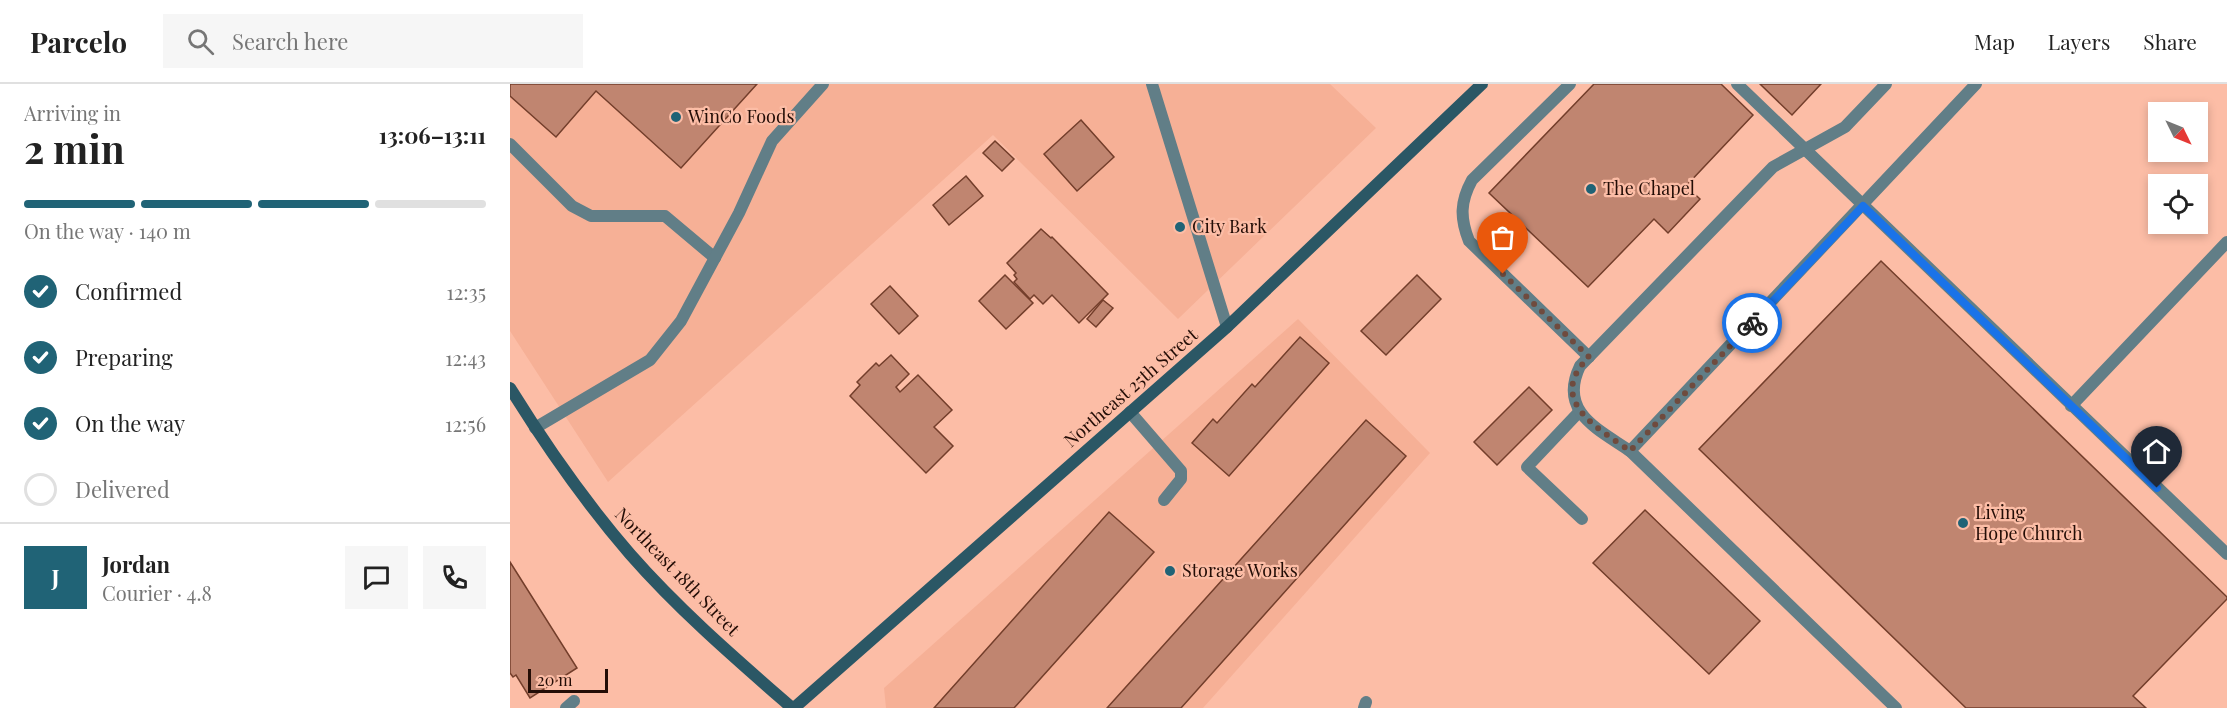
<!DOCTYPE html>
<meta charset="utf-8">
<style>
body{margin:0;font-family:"Playfair Display",serif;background:#f6f6f6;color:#222;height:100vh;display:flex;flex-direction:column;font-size:22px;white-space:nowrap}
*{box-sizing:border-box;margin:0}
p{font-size:20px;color:#767676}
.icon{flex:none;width:33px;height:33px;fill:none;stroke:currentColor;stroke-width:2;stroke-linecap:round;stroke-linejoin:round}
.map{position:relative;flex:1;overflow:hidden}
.drawer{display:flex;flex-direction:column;background:#fff;width:510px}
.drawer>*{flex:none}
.needle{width:39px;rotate:133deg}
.tools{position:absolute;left:1638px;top:18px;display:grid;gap:12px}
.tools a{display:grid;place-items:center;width:60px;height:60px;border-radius:0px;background:#fff;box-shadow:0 3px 9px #0003;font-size:30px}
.scale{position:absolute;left:18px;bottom:15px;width:80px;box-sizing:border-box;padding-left:6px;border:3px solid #230d06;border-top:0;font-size:16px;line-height:21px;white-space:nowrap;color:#230d06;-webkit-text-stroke:4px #fcbda6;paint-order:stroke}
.pin{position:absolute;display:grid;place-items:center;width:51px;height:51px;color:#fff;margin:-62px -26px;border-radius:50% 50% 50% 0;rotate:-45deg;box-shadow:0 0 6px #0007}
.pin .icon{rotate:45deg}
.courier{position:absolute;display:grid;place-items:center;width:60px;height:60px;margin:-30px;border:4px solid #1a73e8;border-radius:50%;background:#fff;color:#222;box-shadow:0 2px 8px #0007}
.headline em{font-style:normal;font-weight:700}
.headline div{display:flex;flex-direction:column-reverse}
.headline{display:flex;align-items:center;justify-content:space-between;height:102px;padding:0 24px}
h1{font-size:39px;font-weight:700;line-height:45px}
.bar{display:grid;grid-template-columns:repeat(4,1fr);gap:9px 6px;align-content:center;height:72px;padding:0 24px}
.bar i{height:8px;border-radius:4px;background:#e0e0e0}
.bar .on{background:#206376}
.bar p{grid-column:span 4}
.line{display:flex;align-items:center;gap:15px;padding:0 24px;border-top:2px solid #e0e0e0}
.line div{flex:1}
.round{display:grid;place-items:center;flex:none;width:63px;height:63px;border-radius:0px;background:#f6f6f6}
ol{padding:0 24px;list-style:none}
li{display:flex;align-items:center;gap:18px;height:66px}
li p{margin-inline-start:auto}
li .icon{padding:6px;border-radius:50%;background:#206376;color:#fff;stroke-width:4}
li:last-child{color:#767676}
li i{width:33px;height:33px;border:3px solid #e0e0e0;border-radius:50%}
header{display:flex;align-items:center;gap:36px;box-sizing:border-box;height:84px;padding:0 30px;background:#fff;border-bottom:2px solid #e0e0e0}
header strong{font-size:28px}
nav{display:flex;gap:33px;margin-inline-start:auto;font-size:21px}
.search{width:420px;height:54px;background:#f6f6f6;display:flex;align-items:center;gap:15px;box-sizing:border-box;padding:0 21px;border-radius:0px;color:#767676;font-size:22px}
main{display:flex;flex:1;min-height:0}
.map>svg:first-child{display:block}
.built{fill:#f6b096}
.building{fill:#c08570;stroke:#733e2b;stroke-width:1.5}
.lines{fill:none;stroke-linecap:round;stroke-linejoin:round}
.lane{stroke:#617e87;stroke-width:12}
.secondary{stroke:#2b5765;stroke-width:12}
.done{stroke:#6f4b3e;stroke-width:6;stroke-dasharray:0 10.8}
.route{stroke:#1a73e8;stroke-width:8}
.poi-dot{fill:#206376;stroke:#fcbda6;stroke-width:2}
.labels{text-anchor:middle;stroke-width:4.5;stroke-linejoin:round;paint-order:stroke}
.poi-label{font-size:18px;fill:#230d06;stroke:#fcbda6;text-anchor:start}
.street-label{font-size:18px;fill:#230d06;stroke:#fcbda6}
</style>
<header>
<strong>Parcelo</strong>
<div class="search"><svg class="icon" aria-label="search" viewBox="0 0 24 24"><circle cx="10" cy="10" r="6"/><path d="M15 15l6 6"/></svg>Search here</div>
<nav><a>Map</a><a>Layers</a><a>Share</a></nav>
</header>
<main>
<section class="drawer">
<div class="headline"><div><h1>2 min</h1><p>Arriving in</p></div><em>13:06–13:11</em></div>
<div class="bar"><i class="on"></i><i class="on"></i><i class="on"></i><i></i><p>On the way · 140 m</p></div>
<ol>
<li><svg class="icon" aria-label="check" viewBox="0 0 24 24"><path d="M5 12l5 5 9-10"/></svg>Confirmed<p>12:35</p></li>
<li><svg class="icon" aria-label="check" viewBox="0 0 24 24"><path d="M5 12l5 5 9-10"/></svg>Preparing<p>12:43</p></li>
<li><svg class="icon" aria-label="check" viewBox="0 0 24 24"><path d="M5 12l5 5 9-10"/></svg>On the way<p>12:56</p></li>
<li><i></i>Delivered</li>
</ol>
<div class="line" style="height:108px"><b class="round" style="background:#206376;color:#fff">J</b><div><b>Jordan</b><p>Courier · 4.8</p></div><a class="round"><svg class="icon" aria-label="chat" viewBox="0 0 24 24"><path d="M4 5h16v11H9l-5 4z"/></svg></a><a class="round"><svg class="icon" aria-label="phone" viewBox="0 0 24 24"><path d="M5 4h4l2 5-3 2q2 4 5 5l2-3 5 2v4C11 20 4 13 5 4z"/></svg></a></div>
</section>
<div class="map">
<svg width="1717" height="624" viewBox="0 0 1717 624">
<rect width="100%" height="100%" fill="#fcbda6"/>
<g class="built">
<path d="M0,0H820L866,44L668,235L483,51L98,398L0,247Z"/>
<path d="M788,235L920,369L693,624H376L374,604Z"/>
</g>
<g class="building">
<path d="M0,0H247L171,84L86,7L46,53L0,12Z"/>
<path d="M1084,0H1211L1243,31L1176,102L1190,115L1158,149L1144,135L1078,203L979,109Z"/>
<path d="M1250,0H1311L1282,31Z"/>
<path d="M571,36L604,73L567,107L534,70Z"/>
<path d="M485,57L504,75L492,87L473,69Z"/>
<path d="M456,92L473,112L439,141L423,121Z"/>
<path d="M531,145L541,154L542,153L598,210L569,239L542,211L533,220L524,211L520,215L504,198L507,195L504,191L506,189L497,179Z"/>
<path d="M1371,177L1717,513V515L1623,612L1636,624H1456L1189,365Z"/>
<path d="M495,191L523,219L496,245L469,217Z"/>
<path d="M907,191L931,215L876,271L851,247Z"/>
<path d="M380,202L408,232L389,250L361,220Z"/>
<path d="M593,216L603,224L586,243L577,235Z"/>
<path d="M790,253L819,279L719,392L682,359L703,335L707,339L742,300L745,303Z"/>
<path d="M381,271L399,290L386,303L390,308L408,291L442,326L424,343L443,362L416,389L340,312L350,301L347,298L366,279L369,282Z"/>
<path d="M1019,303L1042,326L987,381L964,358Z"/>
<path d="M856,336L896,372L671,624H597Z"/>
<path d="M1135,426L1250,537L1199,590L1083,479Z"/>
<path d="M599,428L644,468L504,624H424Z"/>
<path d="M0,478L67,584L20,614L6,591L3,593L0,589Z"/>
</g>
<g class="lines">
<g class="lane">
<path d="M642,0L717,243"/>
<path d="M1060,0L962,96C950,118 950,134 959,157L1079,273"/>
<path d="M1227,0L1717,470"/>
<path d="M0,60L62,122L81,132H155L205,174"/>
<path d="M1561,322L1717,158"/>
<path d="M620,328L671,387V395L654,416"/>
<path d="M1069,328L1017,383L1072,435"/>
<path d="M25,344L140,276L171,237L229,129L262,57L313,0"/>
<path d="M1120,367C1088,345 1048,328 1070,282L1263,83L1335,43L1376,0"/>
<path d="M56,624L64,617"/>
<path d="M854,624L856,618"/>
<path d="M1386,624L1120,367L1466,0"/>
</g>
<g class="secondary">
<path d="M0,304C36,362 75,418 120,470C169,526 226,575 282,624"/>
<path d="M284,624L717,243L972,0"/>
</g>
</g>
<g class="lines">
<path class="done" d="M993,190L1079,273C1035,316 1088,344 1120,367L1242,239"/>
<path class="route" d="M1242,239L1353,122L1647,404"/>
</g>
<g class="poi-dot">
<circle cx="166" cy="33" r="6"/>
<circle cx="1081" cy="105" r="6"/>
<circle cx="670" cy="143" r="6"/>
<circle cx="1453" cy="439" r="6"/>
<circle cx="660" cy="487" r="6"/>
</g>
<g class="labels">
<g class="poi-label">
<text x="178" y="39">WinCo Foods</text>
<text x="1093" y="111">The Chapel</text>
<text x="682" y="149">City Bark</text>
<text x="1465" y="435">Living<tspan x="1465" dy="21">Hope Church</tspan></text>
<text x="672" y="493">Storage Works</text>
</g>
<g class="street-label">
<text transform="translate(621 304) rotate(-41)" y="6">Northeast 25th Street</text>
<text transform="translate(167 488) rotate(46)" y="6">Northeast 18th Street</text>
</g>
</g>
</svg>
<div class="tools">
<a><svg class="needle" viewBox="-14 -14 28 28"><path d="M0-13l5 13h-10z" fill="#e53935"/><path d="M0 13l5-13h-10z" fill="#767676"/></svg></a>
<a><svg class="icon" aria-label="locate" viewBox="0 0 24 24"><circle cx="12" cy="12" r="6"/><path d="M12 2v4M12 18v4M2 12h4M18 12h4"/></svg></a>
</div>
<div class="scale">20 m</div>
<div class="pin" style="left:993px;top:190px;background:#ea580c"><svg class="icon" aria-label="bag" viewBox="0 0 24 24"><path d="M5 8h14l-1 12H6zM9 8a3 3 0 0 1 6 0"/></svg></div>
<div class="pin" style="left:1647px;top:404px;background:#1f2937"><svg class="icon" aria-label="home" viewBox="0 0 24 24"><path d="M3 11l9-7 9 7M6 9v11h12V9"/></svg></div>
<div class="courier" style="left:1242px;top:239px"><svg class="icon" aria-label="bike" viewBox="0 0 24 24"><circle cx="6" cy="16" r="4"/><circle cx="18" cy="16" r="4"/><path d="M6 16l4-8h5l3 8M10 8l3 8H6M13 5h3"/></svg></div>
</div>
</main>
